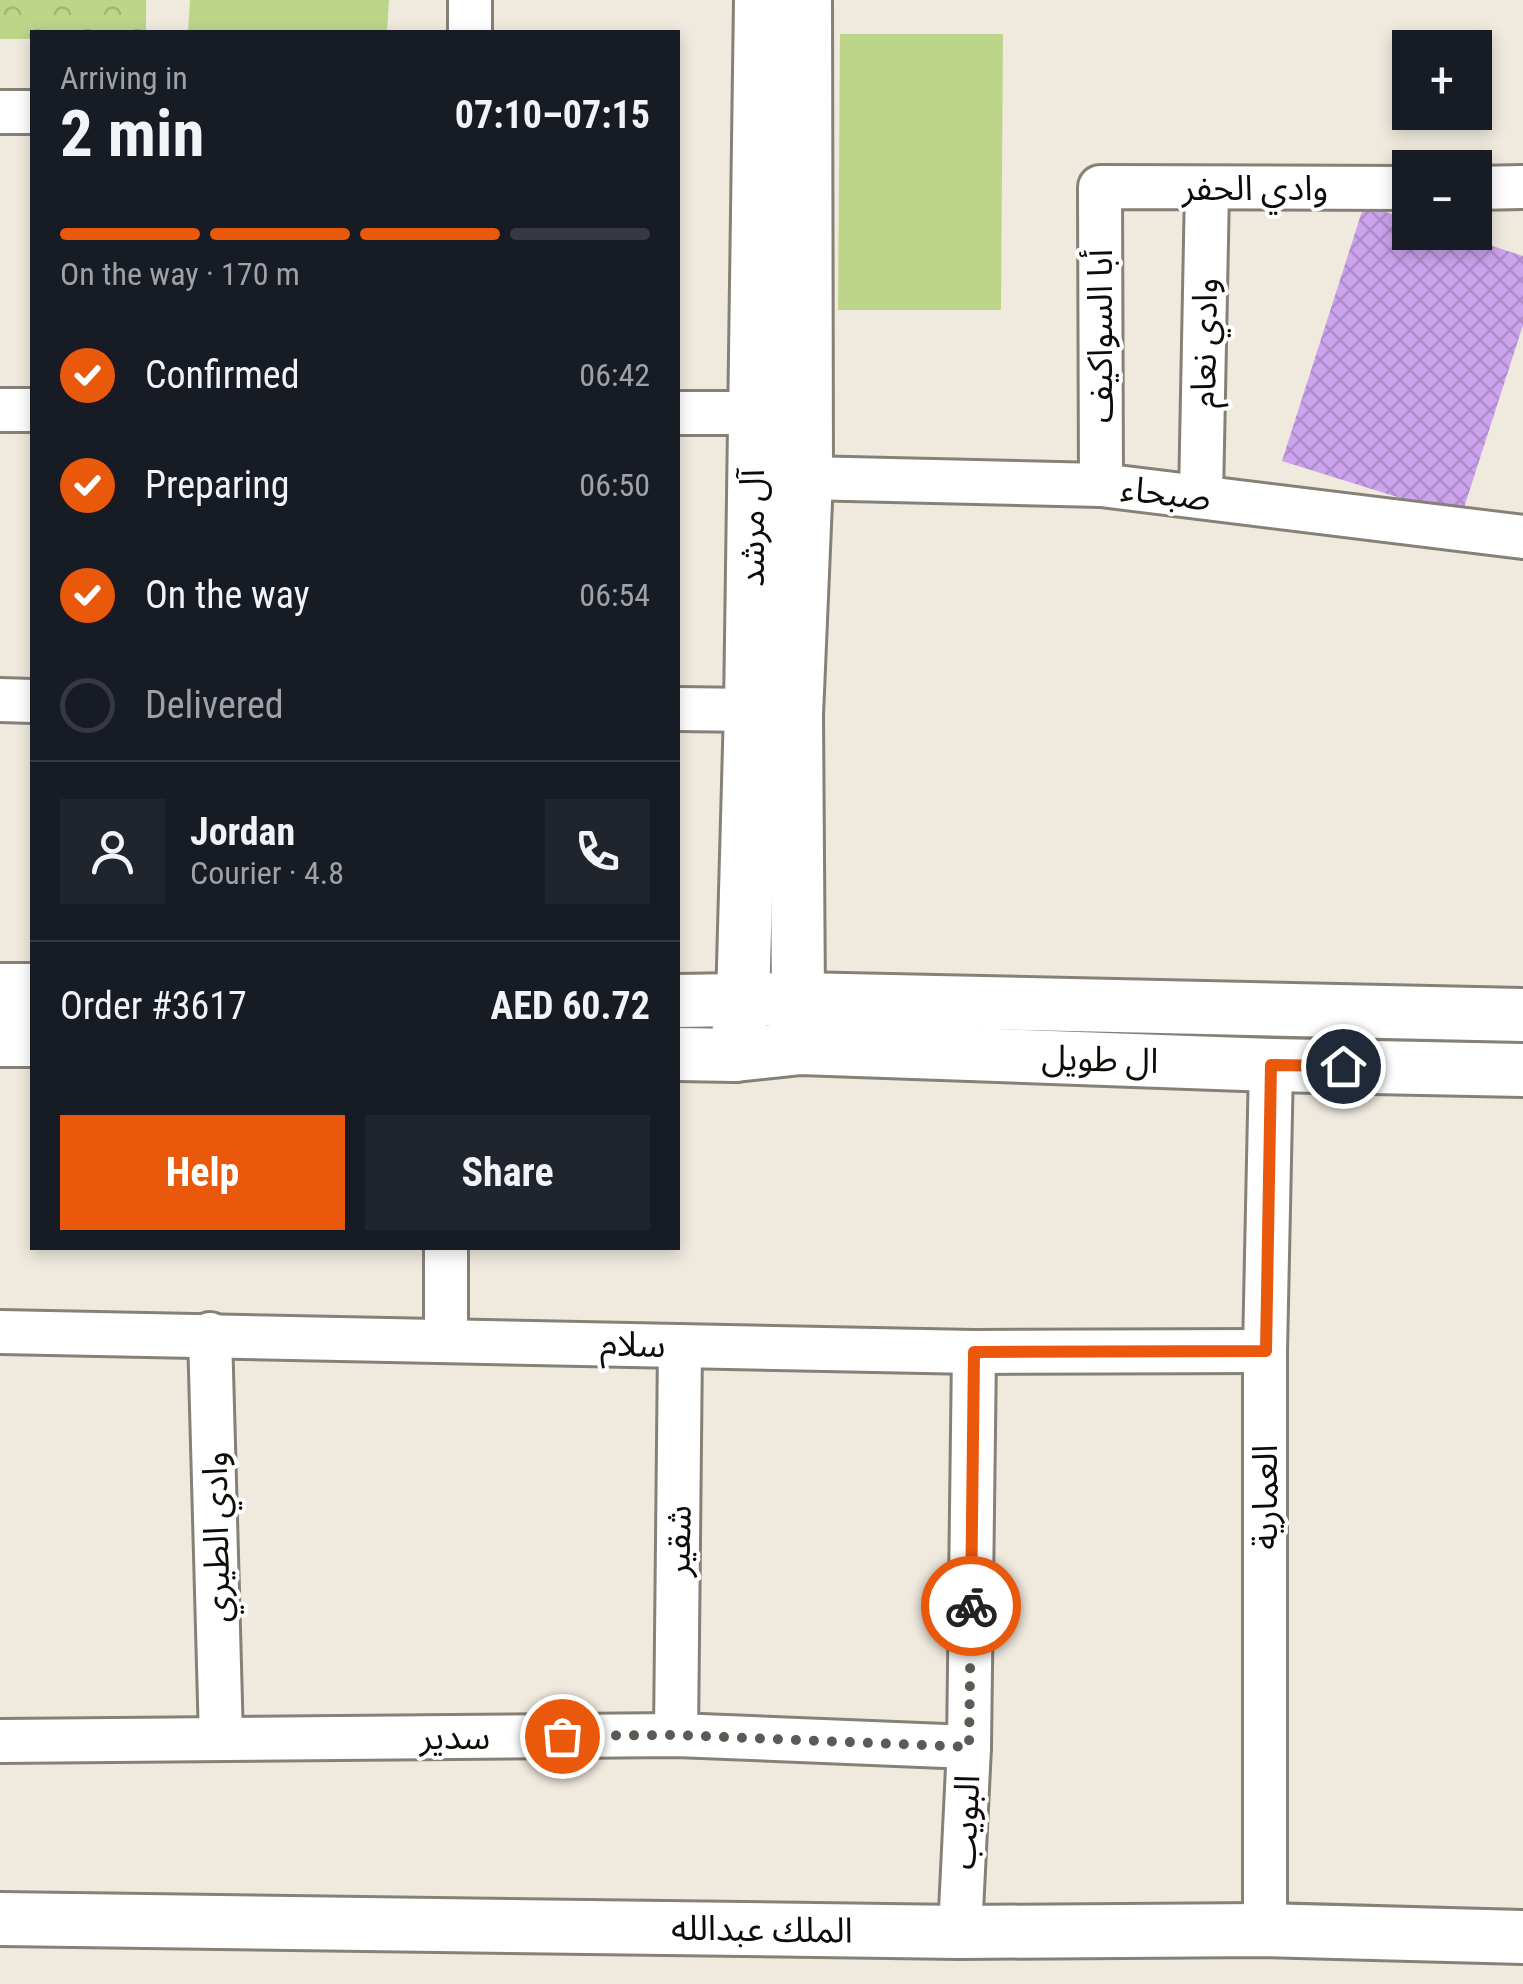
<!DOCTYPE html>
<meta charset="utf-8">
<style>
body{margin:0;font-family:"Roboto Condensed","Noto Sans Arabic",sans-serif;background:#20242c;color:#f1f3f6;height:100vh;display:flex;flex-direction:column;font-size:38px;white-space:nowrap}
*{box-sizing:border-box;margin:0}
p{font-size:32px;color:#9ea1a6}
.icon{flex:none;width:55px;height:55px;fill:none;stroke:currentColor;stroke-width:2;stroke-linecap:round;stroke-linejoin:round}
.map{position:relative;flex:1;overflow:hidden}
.details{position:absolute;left:30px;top:30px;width:650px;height:1220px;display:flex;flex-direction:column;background:#171b24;border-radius:0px;box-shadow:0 5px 15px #0003}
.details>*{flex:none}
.fabs{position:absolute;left:1392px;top:30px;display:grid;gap:20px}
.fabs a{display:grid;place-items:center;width:100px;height:100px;border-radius:0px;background:#171b24;box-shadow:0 5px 15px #0003;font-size:50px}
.pin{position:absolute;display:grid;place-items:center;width:85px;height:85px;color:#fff;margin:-42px;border:5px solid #fff;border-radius:50%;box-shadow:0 2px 10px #0007}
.courier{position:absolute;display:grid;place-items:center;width:100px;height:100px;margin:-50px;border:8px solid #ea580c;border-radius:50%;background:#fff;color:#222;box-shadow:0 2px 12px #0007}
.head em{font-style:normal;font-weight:700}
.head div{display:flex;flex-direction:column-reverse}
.head{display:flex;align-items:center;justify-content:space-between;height:170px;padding:0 30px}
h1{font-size:65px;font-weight:700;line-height:75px}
.bar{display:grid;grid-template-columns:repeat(4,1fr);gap:15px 10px;align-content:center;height:120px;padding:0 30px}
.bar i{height:12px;border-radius:8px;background:#363941}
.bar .on{background:#ea580c}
.bar p{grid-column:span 4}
.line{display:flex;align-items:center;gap:25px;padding:0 30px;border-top:2px solid #363941}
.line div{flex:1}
.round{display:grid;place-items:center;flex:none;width:105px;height:105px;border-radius:0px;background:#20242c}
ol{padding:0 30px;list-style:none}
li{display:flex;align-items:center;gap:30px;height:110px}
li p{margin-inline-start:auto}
li .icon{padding:10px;border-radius:50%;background:#ea580c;color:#fff;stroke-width:4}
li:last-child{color:#9ea1a6}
li i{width:55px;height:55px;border:5px solid #363941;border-radius:50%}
.action{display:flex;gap:20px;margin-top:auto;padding:20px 30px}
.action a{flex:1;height:115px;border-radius:0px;background:#ea580c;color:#fff;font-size:40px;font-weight:700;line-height:115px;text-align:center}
.action a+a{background:#20242c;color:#f1f3f6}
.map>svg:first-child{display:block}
.grass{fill:#bcd589}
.forest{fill:url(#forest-crowns)}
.building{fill:url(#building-cross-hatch)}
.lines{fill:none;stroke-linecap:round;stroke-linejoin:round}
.minor-casing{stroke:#868077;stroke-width:48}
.tertiary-casing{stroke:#868077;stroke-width:58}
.minor{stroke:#fff;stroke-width:42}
.tertiary{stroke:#fff;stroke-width:52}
.done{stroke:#5d5954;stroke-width:10;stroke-dasharray:0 18}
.route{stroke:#ea580c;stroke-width:12}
.labels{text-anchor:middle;stroke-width:8;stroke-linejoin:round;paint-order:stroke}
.street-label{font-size:35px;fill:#0e0c09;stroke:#fff}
</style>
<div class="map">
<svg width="1523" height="1984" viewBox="0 0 1523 1984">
<defs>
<pattern id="forest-crowns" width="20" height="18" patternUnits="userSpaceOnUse" patternTransform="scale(2.5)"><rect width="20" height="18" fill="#bcd589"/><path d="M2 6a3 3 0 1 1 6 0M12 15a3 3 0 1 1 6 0" fill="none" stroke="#a0b675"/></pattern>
<pattern id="building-cross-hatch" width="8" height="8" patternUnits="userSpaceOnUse" patternTransform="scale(2.5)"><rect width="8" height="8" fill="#cca3ed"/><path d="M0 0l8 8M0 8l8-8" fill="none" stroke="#ae8bca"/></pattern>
</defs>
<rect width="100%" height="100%" fill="#efe9de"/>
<g class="grass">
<path d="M190,0H389L387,32H188Z"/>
<path d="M840,34H1003L1001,310H838Z"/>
</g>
<path class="forest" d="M0,0H146V32H32V39H0Z"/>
<path class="building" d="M1364,205L1410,220V232H1450L1523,256V325L1461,517L1282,461Z"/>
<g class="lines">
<g class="minor-casing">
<g id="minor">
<path d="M470,32V0"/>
<path d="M0,112H32"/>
<path d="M1475,188L1523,187"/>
<path d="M0,410H32"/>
<path d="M678,413H753"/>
<path d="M806,478L1101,485L1523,537"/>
<path d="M1101,485L1100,187L1410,188"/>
<path d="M1201,497L1207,189"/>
<path d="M0,700L32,701"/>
<path d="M678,709L751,710"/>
<path d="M0,1332L974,1352L1265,1351"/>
<path d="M210,1334L221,1739"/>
<path d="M446,1339V1248"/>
<path d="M676,1735L680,1346"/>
<path d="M0,1741L676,1735L969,1747"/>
<path d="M1265,1930V1351L1271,1065"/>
<path d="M960,1932L969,1747L974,1352"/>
</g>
</g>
<g class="tertiary-casing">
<g id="tertiary">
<path d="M0,990H32"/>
<path d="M678,1001L798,999L1523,1015"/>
<path d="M0,1040H32"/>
<path d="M801,1048L798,999L796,715L806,478L805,0"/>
<path d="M678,1054L735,1055L801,1048L1271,1065L1523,1070"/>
<path d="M735,1055L743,1002L751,710L761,0"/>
<path d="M0,1919L960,1932L1265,1930L1523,1937"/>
</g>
</g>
<use href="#minor" class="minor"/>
<use href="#tertiary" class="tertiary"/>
</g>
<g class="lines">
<path class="done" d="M562,1736L676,1735L969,1747L971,1606"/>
<path class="route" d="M971,1606L974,1352L1266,1351L1271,1065L1343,1066"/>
</g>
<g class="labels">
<g class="street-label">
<text x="1255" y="200">وادي الحفر</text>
<text transform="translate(1100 336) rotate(-90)" y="12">أبا السواكيف</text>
<text transform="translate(1204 343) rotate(-89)" y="12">وادي نعام</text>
<text transform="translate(1166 493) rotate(7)" y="12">صبحاء</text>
<text transform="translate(752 528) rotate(-90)" y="12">آل مرشد</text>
<text transform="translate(1100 1059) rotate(2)" y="12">ال طويل</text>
<text transform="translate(633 1344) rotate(2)" y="12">سلام</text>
<text transform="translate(1265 1497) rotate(-90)" y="12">العمارية</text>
<text transform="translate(216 1537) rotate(-91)" y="12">وادي الطيري</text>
<text transform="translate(678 1541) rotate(-89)" y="12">شقير</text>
<text x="455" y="1749">سدير</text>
<text transform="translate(965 1822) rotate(-87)" y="12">البويب</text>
<text transform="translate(762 1929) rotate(1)" y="12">الملك عبدالله</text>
</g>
</g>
</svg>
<div class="fabs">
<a>+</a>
<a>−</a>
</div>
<div class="pin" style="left:562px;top:1736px;background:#ea580c"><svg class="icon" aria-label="bag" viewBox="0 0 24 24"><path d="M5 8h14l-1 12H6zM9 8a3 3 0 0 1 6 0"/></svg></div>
<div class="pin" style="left:1343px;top:1066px;background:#1f2937"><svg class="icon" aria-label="home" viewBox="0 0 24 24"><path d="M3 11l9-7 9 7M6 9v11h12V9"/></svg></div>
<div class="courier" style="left:971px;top:1606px"><svg class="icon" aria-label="bike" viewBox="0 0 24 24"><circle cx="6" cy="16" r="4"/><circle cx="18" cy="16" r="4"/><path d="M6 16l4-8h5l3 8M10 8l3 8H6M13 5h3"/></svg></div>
<section class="details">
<div class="head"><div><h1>2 min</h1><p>Arriving in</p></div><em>07:10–07:15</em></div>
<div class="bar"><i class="on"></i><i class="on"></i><i class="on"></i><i></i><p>On the way · 170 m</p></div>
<ol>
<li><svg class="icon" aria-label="check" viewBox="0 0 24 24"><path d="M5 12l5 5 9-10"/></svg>Confirmed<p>06:42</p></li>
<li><svg class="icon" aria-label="check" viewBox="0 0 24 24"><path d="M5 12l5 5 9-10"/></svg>Preparing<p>06:50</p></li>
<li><svg class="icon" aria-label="check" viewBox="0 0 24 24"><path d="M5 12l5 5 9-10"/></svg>On the way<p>06:54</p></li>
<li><i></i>Delivered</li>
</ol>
<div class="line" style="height:180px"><a class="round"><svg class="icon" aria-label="person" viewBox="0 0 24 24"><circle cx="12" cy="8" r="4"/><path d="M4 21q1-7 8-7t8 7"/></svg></a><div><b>Jordan</b><p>Courier · 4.8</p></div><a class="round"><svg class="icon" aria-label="phone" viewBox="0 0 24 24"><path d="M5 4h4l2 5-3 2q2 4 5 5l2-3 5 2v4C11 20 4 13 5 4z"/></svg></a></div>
<div class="line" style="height:130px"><div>Order #3617</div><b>AED 60.72</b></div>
<div class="action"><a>Help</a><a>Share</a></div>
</section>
</div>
